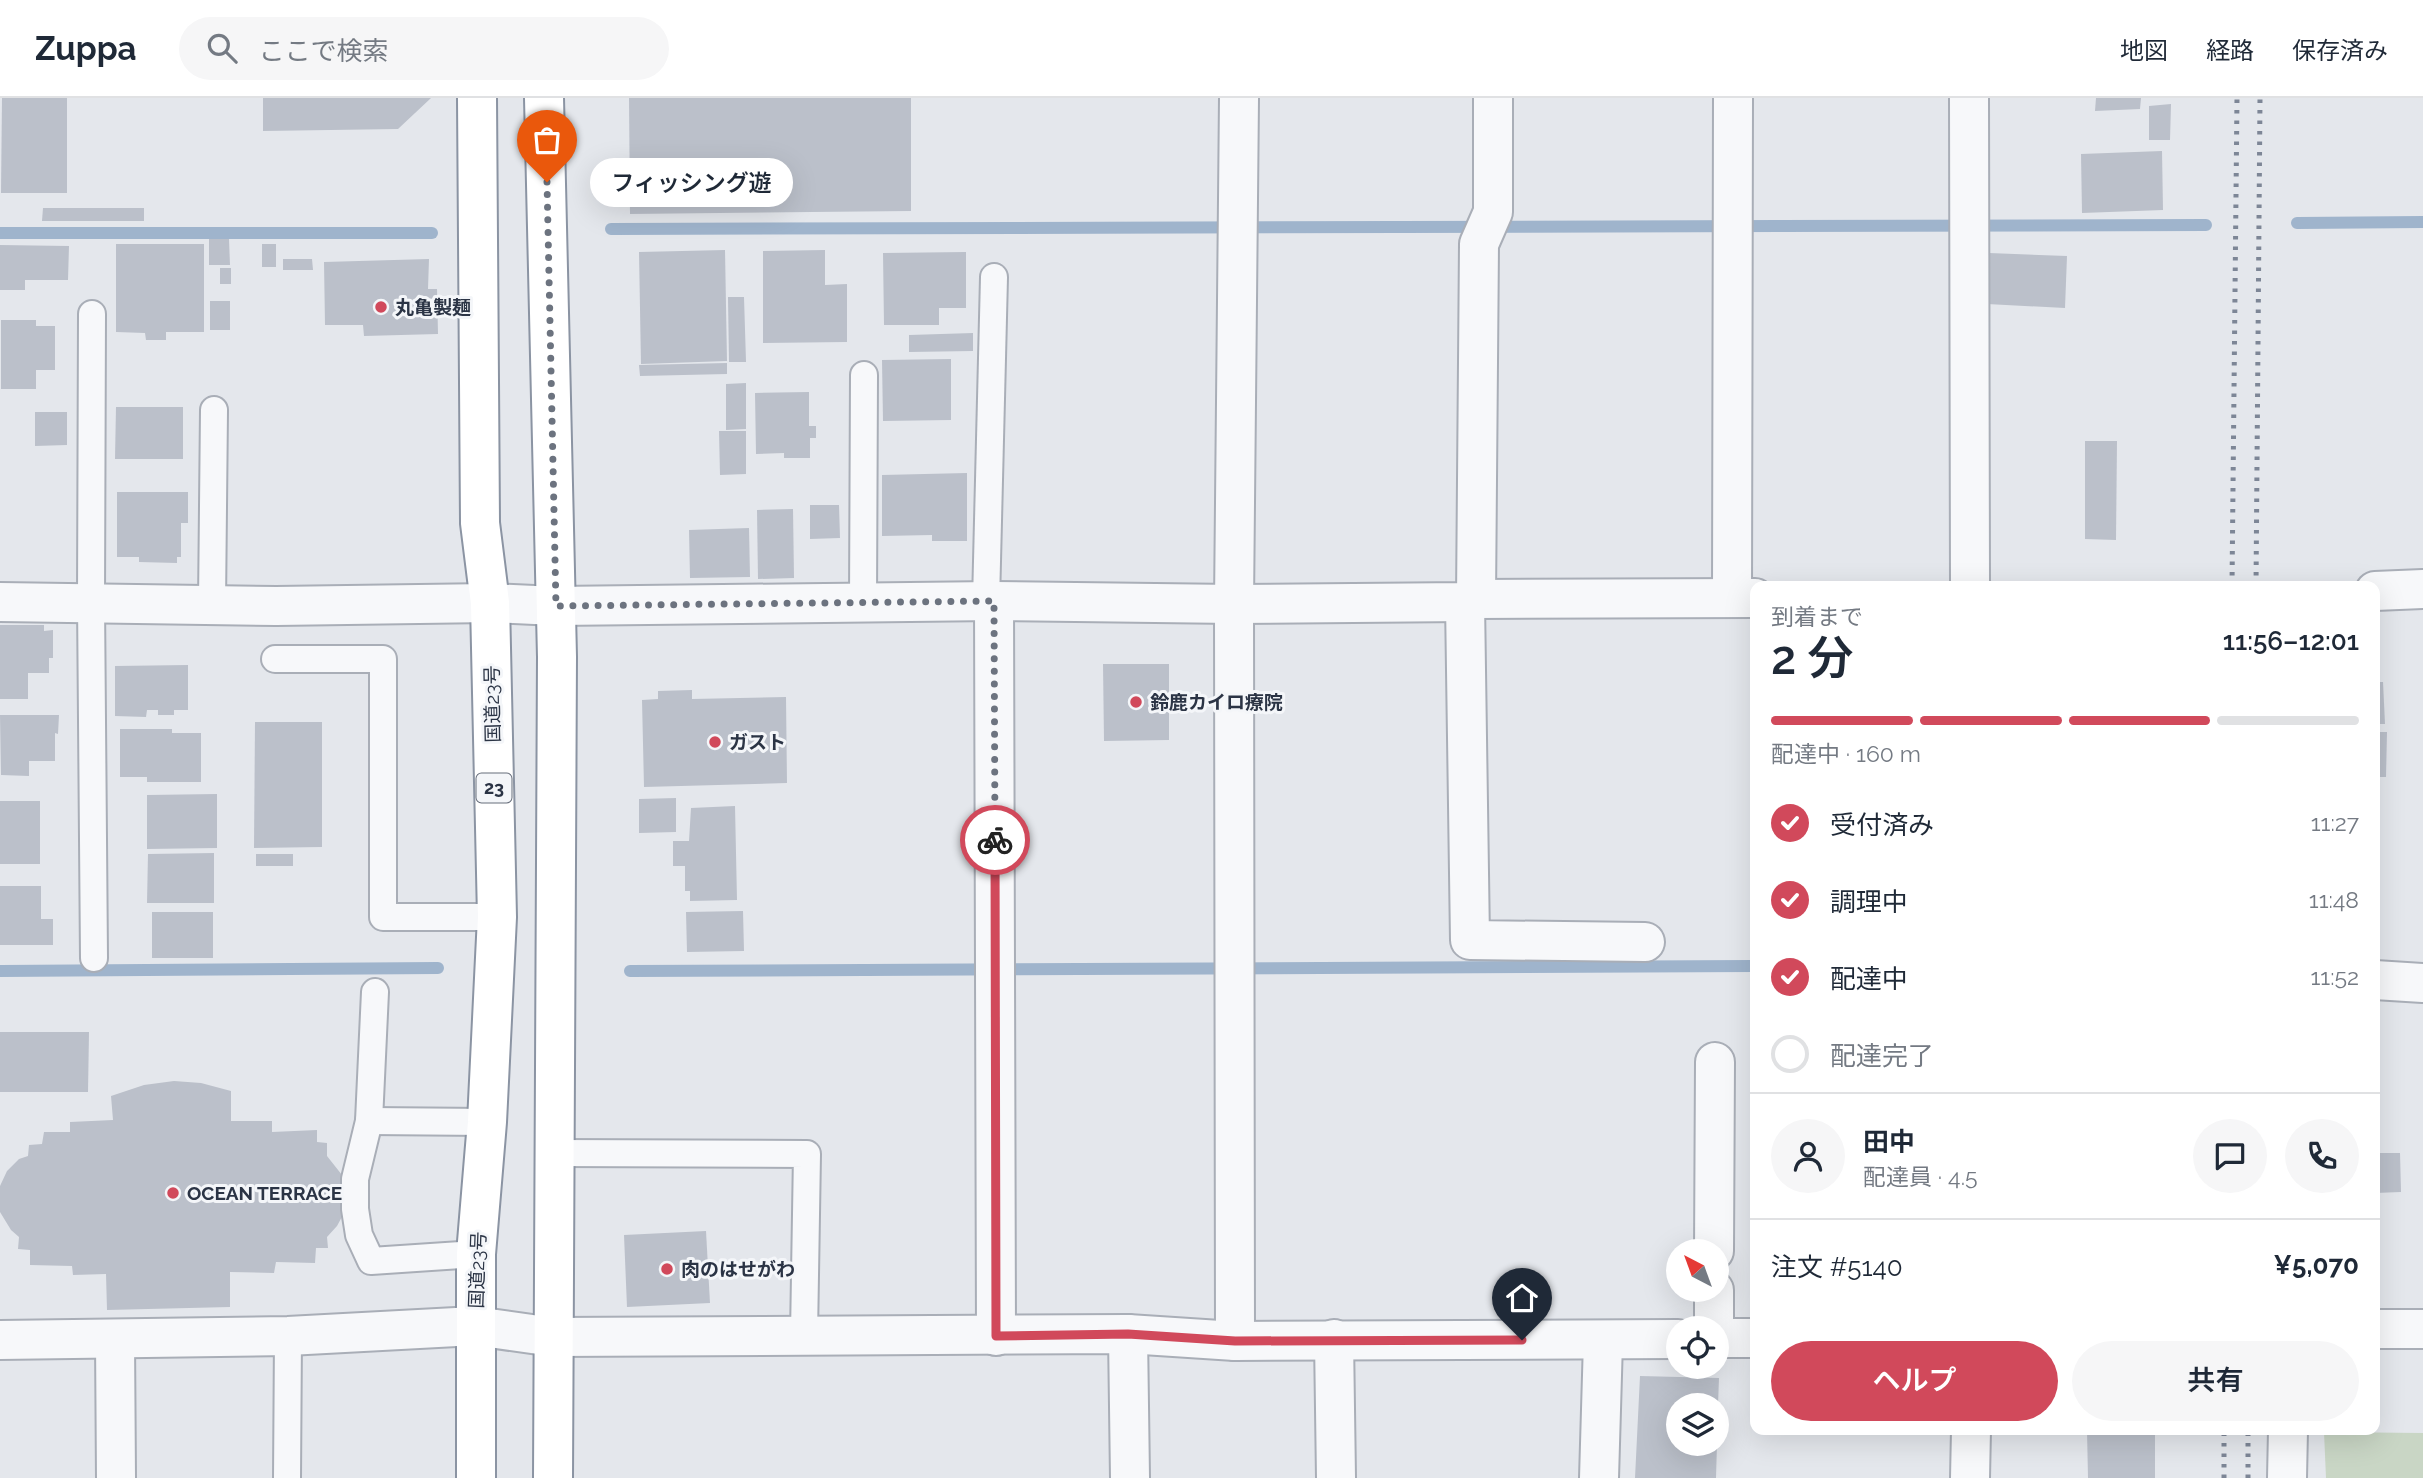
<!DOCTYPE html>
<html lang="ja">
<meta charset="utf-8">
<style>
body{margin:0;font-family:Raleway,"Noto Sans JP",sans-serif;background:#f6f6f7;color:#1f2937;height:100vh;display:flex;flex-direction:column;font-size:26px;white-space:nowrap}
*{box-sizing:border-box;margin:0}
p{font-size:23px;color:#747a83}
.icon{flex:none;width:38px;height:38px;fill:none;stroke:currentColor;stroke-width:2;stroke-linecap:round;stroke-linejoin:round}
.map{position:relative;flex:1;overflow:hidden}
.side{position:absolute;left:1750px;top:483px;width:630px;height:854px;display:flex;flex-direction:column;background:#fff;border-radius:14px;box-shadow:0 7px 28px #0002}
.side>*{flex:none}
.needle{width:46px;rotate:319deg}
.fabs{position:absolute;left:1666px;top:1141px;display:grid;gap:14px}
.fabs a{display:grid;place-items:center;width:63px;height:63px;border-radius:50%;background:#fff;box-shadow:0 7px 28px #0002;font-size:35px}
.pin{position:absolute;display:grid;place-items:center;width:60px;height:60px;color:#fff;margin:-72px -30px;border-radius:50% 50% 50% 0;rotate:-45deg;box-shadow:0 0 7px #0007}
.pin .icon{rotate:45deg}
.courier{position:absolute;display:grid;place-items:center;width:70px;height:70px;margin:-35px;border:5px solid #d1495b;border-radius:50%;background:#fff;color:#222;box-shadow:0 2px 9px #0007}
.bubble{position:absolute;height:49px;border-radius:24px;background:#fff;box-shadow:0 7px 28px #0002;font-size:23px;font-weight:600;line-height:49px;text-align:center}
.summary em{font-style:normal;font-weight:600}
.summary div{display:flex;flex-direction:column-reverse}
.summary{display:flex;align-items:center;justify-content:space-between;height:119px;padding:0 21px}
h1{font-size:46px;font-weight:600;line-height:52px}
.bar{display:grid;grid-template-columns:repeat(4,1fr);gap:10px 7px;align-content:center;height:84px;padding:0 21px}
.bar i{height:9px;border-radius:5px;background:#e0e1e3}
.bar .on{background:#d1495b}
.bar p{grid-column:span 4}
.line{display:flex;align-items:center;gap:18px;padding:0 21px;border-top:2px solid #e0e1e3}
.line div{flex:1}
.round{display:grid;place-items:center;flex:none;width:74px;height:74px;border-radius:37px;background:#f6f6f7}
ol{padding:0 21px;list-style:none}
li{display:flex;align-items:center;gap:21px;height:77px}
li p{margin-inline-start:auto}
li .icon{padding:7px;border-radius:50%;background:#d1495b;color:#fff;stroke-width:4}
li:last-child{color:#747a83}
li i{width:38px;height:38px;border:4px solid #e0e1e3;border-radius:50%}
.cta{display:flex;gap:14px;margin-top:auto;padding:14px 21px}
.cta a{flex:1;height:80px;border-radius:42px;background:#d1495b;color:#fff;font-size:28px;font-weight:600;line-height:80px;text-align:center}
.cta a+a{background:#f6f6f7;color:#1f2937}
header{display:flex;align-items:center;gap:42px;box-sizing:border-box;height:98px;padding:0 35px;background:#fff;border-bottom:2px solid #e0e1e3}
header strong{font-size:33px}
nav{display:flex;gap:38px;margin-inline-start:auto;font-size:24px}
.search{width:490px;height:63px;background:#f6f6f7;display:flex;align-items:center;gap:18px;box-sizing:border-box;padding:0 24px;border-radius:38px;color:#747a83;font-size:26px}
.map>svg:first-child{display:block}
.green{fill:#c9d6c5}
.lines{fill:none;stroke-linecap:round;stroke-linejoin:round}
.stream{stroke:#9fb4cc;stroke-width:12}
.building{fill:#bbc0ca}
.lane-casing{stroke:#a9aeb7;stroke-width:30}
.street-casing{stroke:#a9aeb7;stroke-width:42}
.highway-casing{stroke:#8b94a3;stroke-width:42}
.lane{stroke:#f7f8fa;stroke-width:26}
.street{stroke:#f7f8fa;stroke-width:38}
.highway{stroke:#fff;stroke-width:38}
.rail{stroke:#7d8696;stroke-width:5;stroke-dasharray:3.5 7;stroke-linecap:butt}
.done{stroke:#6c737f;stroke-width:7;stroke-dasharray:0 12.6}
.route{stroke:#d1495b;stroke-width:9}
.poi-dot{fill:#d1495b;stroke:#f4f6f9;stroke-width:2.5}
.labels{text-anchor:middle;stroke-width:6;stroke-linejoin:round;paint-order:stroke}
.shield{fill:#f4f6f9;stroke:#676e7b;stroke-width:2}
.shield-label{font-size:18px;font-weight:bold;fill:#2b3445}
.poi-label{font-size:19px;font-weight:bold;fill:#2b3445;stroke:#f4f6f9;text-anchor:start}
.street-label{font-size:19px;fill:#2b3445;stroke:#f4f6f9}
</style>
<header>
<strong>Zuppa</strong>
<div class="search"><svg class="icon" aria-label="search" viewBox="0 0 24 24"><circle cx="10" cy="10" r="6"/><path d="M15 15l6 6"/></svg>ここで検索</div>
<nav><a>地図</a><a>経路</a><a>保存済み</a></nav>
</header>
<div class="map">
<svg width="2423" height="1380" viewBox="0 0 2423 1380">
<rect width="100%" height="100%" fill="#e4e7ec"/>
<path class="green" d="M2324,1334L2423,1335V1380H2326Z"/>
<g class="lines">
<g class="stream">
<path d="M2297,125L2423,124"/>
<path d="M611,131L2206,127"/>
<path d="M0,135H432"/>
<path d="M0,873L438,870"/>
<path d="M630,873L1755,868"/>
</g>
</g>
<g class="building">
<path d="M2,0H67V95H1Z"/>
<path d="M263,0H431L398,31L263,33Z"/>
<path d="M629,0H911V113L630,116Z"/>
<path d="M2096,0H2141L2140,11L2095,13Z"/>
<path d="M2171,6L2170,42H2149V8Z"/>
<path d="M2162,53L2163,112L2082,115L2081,56Z"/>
<path d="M43,110H144V123H42Z"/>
<path d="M209,141H229L230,167H209Z"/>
<path d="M116,146H204V234H166V242H146L145,235L116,234Z"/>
<rect x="262" y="146" width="14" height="23"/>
<path d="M0,147L69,148L68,182H25V192H0Z"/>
<path d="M725,152L727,263L641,266L639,154Z"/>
<path d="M825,152V187L847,186V244L763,245V153Z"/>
<path d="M966,154V210H939V227H884L883,155Z"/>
<path d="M1989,155L2067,158L2065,210L1987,206Z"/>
<path d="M283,161H312L313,172H283Z"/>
<path d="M429,161L428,191H437L438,236L364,238L363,227H325L324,164Z"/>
<rect x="220" y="170" width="11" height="16"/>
<path d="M728,199H744L746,264H729Z"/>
<rect x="210" y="203" width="20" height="29"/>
<path d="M1,222H36V228H55V272H36V291H1Z"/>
<path d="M973,235V253L909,254V237Z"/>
<path d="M951,261V322L883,323L882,262Z"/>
<path d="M727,265V276L640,278L639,267Z"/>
<path d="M746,285V331L726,332V286Z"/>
<path d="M809,294V328H816V340H810V360H784V355L756,356L755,295Z"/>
<path d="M116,309H183V361H115Z"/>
<path d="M35,314H67V347L35,348Z"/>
<path d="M719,333H746V376L720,377Z"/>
<path d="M2085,343H2117L2116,442L2085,441Z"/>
<path d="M967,375V443H932V437L882,438V377Z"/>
<path d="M117,394H188V425H181V459H177V465L139,464V459H117Z"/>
<path d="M810,407H839L840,440L810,441Z"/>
<path d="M793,411L794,480L758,481L757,412Z"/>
<path d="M749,430L750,479L690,480L689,432Z"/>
<path d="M0,527H44V533L53,532V560H49V575H28V601H0Z"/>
<path d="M1103,566H1169V642L1104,643Z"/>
<path d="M188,567V612H174V617H158V612H147L146,619L115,618V568Z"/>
<path d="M2375,584H2383L2385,626H2375Z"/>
<path d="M692,592V601L786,599L787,685L644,689L642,602L658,601V593Z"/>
<path d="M0,617H59L58,636L55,635V663H29V678L1,677Z"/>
<path d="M255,624H322V749L254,750Z"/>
<path d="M120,631H172V635H201V684H147V679H120Z"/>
<path d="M2375,634H2387L2386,679H2375Z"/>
<path d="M217,696V750L147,751V697Z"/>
<path d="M676,700V734L639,735V701Z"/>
<rect x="0" y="703" width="40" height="63"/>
<path d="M735,708L737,802L690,803V793H685V768H673V743H689L691,710Z"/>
<path d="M214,755V805H147L148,756Z"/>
<rect x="256" y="756" width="37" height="12"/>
<path d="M0,788H41V821H53V847H0Z"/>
<path d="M743,813L744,853L687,854L686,814Z"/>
<rect x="152" y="814" width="61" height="46"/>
<path d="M0,934H89L88,994H0Z"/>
<path d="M2375,953H2379L2377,994L2375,993Z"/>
<path d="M174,983L201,985L231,993V1023H272V1034L317,1032V1044L327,1045V1058L342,1077L345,1088L344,1115L337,1128L327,1139L328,1150H316L315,1165L276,1164L274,1175L230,1174V1209L107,1212L106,1176L73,1177L72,1168L30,1167V1152L18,1151L19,1139L11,1132L0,1114V1088L7,1073L19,1061L28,1058L29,1047L42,1046L44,1034H70V1024L113,1022L111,998L144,987Z"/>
<path d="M2375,1055H2400L2401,1094L2375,1095Z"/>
<path d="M2375,1121H2378L2379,1147H2375Z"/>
<path d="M706,1133L710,1205L627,1209L624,1137Z"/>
<path d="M1640,1278L1719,1280L1718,1307H1678V1346H1717L1716,1380H1635Z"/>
<path d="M2087,1332H2155V1380H2088Z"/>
</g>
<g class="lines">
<g class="lane-casing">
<g id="lane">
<path d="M92,216L91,503L94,860"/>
<path d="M986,504L994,179"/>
<path d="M863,505L864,277"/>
<path d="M212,506L214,312"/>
<path d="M275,561H383V819H497"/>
<path d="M375,894L369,1023L355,1081V1111L359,1137L371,1163L476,1156"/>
<path d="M369,1023L487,1024"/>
<path d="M555,1055L807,1056L804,1237"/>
<path d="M287,1380L288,1238"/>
</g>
</g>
<g class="street-casing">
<g id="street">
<path d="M1969,0L1970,488"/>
<path d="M2375,493L2423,491"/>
<path d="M1732,500L1733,0"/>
<path d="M1476,501L1479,146L1493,114V0"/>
<path d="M994,503L996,1238"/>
<path d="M0,504L276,508L490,505L556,508L994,503L1234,506L1465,504L1476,501L1755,500"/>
<path d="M1465,504L1470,842L1645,844"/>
<path d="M2375,882L2423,885"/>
<path d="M1714,1153L1715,964"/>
<path d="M1714,1230V1192"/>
<path d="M2375,1231H2423"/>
<path d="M1128,1236L1130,1380"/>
<path d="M1717,1240H1755"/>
<path d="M115,1241L116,1380"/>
<path d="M1334,1241L1336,1380"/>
<path d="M0,1242L288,1238L475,1228L553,1239L1128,1236L1235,1243L1678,1241"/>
<path d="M1235,1243L1234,506L1239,0"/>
<path d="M1599,1380L1603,1243"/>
<path d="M1970,1380L1971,1332"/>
<path d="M2287,1380L2288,1332"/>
</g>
</g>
<g class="highway-casing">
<g id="highway">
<path d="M544,0L557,559L553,1380"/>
<path d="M476,1380V1156L487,1024L497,819L490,505L480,425L477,0"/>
</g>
</g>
<use href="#lane" class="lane"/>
<use href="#street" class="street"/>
<use href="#highway" class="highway"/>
<g class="rail">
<path d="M2232,488L2237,0"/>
<path d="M2256,488L2260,0"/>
<path d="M2224,1380V1332"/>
<path d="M2248,1380V1332"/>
</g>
</g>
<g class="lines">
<path class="done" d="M547,84L556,508L994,503L995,742"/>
<path class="route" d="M995,742L996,1238L1128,1236L1235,1243L1522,1242"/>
</g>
<g class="poi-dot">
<circle cx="381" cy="209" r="7"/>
<circle cx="1136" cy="604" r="7"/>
<circle cx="715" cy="644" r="7"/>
<circle cx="173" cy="1095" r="7"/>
<circle cx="667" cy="1171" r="7"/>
</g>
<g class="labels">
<rect class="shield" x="476.5" y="675.5" width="35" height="29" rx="5"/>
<g class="shield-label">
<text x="494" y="696">23</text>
</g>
<g class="poi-label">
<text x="395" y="216">丸亀製麺</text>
<text x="1150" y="611">鈴鹿カイロ療院</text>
<text x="729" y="651">ガスト</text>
<text x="187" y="1102">OCEAN TERRACE</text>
<text x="681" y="1178">肉のはせがわ</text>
</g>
<g class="street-label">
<text transform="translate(492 606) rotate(-91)" y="7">国道23号</text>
<text transform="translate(477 1172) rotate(-88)" y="7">国道23号</text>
</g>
</g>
</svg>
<div class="fabs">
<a><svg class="needle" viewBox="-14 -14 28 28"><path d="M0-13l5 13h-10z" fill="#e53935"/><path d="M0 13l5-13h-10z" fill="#747a83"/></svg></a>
<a><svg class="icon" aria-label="locate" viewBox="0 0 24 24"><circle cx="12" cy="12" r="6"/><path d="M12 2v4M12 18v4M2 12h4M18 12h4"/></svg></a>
<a><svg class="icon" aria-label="layers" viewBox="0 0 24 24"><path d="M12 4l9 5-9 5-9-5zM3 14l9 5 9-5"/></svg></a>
</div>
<div class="pin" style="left:547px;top:84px;background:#ea580c"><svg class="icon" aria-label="bag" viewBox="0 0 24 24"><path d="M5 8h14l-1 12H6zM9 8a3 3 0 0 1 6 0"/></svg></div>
<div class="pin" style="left:1522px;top:1242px;background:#1f2937"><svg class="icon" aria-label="home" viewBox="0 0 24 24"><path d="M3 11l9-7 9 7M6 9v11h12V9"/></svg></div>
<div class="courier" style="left:995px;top:742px"><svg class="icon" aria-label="bike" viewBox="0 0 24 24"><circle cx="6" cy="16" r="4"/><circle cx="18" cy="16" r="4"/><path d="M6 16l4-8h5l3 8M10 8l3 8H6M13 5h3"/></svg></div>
<div class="bubble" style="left:590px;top:60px;width:203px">フィッシング遊</div>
<section class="side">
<div class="summary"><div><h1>2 分</h1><p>到着まで</p></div><em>11:56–12:01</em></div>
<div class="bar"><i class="on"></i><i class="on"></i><i class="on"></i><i></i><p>配達中 · 160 m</p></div>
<ol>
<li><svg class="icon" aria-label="check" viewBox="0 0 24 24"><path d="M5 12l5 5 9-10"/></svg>受付済み<p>11:27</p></li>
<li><svg class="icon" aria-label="check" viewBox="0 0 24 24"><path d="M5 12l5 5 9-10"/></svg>調理中<p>11:48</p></li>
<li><svg class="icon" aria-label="check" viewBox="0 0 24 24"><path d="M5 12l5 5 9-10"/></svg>配達中<p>11:52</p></li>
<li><i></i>配達完了</li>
</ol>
<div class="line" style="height:126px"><a class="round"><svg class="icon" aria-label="person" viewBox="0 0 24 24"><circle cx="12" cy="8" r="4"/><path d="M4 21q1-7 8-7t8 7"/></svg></a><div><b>田中</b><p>配達員 · 4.5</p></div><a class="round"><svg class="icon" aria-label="chat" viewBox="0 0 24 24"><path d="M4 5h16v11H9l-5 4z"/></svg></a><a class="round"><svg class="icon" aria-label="phone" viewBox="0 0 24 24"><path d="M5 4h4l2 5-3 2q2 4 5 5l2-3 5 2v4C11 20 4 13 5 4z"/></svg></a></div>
<div class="line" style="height:91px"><div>注文 #5140</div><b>¥5,070</b></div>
<div class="cta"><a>ヘルプ</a><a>共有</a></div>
</section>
</div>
